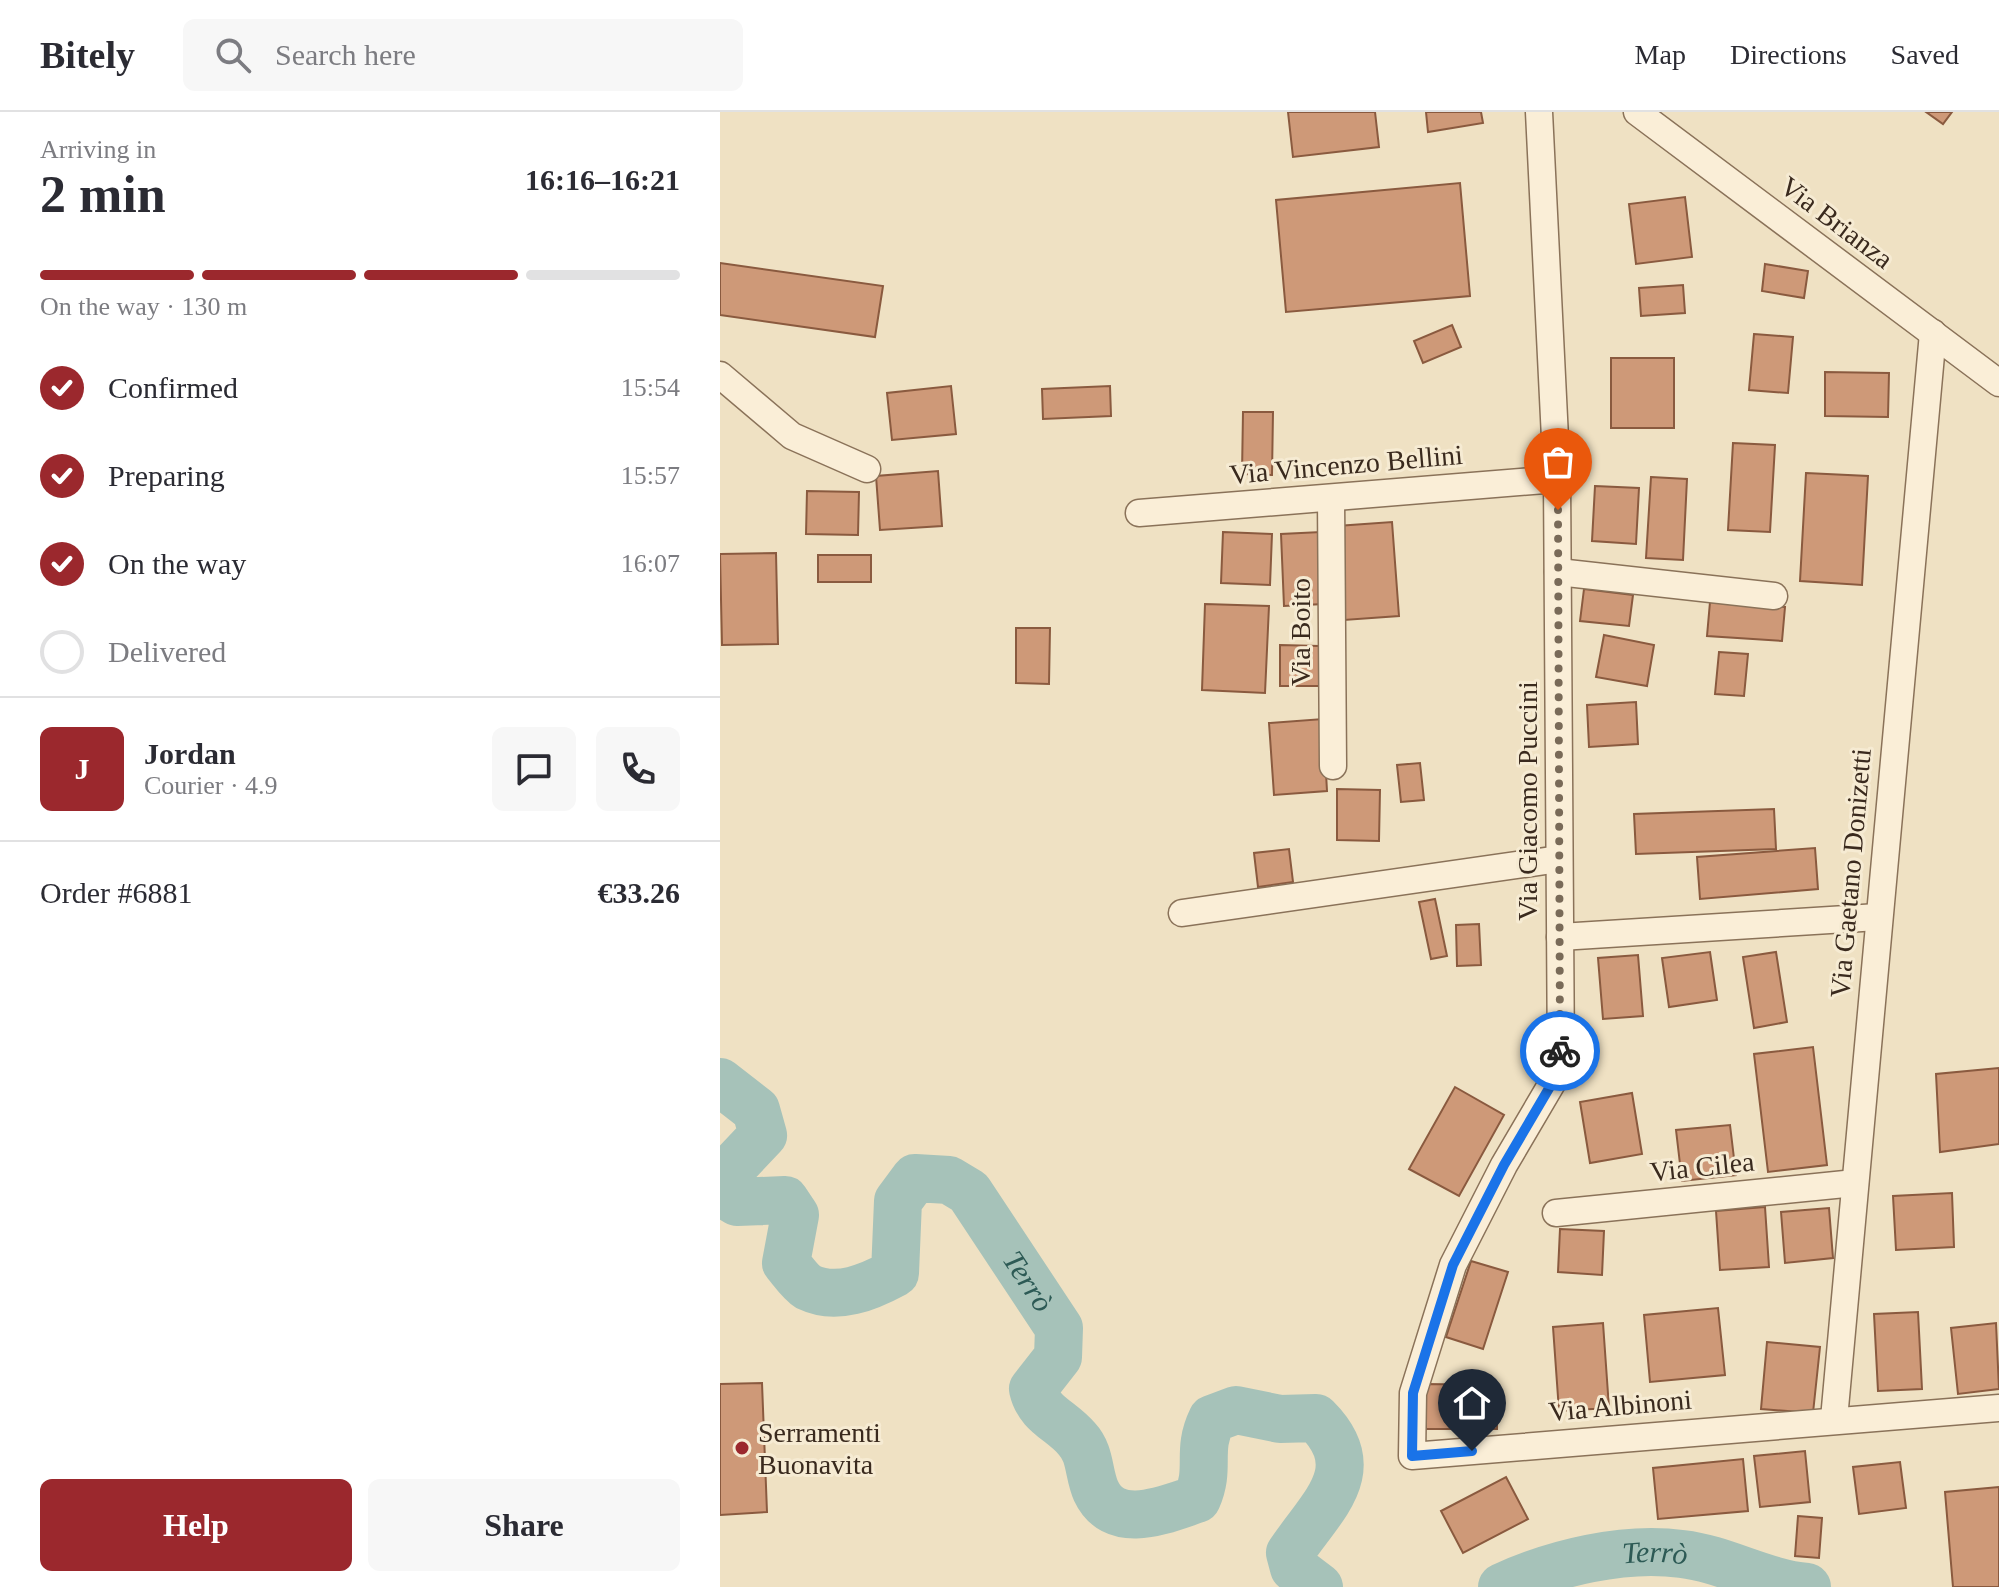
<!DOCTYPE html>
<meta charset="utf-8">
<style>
body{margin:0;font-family:"Times New Roman",serif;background:#f7f7f7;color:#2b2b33;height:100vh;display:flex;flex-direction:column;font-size:30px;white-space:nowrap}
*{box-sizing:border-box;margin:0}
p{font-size:26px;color:#7c7c81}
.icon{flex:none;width:44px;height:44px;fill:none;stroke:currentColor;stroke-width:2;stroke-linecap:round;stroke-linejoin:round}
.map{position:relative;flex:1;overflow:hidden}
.panel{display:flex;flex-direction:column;background:#fff;width:720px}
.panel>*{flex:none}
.pin{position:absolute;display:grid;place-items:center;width:68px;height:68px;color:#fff;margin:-82px -34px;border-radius:50% 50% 50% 0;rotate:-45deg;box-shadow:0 0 8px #0007}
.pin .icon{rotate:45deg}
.courier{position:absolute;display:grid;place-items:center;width:80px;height:80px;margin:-40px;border:6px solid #1a73e8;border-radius:50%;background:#fff;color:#222;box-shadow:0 2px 10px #0007}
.headline em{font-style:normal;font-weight:600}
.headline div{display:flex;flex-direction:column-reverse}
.headline{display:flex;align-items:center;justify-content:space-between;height:136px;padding:0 40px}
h1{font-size:52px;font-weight:600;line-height:60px}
.bar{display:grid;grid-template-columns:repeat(4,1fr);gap:12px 8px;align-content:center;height:96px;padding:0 40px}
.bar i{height:10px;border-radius:6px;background:#e1e1e2}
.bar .active{background:#9b282d}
.bar p{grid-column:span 4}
.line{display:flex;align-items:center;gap:20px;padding:0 40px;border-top:2px solid #e1e1e2}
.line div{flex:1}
.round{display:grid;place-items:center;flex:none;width:84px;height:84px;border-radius:12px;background:#f7f7f7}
ol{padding:0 40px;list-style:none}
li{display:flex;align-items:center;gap:24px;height:88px}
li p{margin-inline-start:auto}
li .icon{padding:8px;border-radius:50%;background:#9b282d;color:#fff;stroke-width:4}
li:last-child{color:#7c7c81}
li i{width:44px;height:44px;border:4px solid #e1e1e2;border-radius:50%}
.cta{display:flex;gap:16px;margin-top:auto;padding:16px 40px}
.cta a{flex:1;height:92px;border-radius:12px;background:#9b282d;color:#fff;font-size:32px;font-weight:600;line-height:92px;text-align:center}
.cta a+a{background:#f7f7f7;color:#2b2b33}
header{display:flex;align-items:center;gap:48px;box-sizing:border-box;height:112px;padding:0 40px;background:#fff;border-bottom:2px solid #e1e1e2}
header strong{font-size:38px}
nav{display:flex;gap:44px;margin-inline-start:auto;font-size:28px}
.search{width:560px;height:72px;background:#f7f7f7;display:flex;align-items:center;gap:20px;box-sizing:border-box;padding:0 28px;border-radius:12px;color:#7c7c81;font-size:30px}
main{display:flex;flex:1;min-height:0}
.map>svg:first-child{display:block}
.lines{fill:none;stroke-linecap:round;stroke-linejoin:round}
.river{stroke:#a6c2b9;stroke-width:48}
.building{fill:#ce9978;stroke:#8a5a3f;stroke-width:2}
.minor-casing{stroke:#8a7259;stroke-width:29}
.minor{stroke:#faeed7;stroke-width:26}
.done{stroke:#796a58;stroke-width:8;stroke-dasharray:0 14.4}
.route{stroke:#1a73e8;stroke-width:10}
.poi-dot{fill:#9b282d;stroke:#f6ebd3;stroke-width:3}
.labels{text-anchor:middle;stroke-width:6;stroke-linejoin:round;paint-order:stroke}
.street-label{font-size:28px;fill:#3a2a1e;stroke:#f6ebd3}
.poi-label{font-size:28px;fill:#3a2a1e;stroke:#f6ebd3;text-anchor:start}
.water-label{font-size:30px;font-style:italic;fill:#2d5a55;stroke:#f6ebd3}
</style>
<header>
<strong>Bitely</strong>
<div class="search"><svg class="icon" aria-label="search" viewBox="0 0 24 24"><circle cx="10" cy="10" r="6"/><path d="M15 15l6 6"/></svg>Search here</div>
<nav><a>Map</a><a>Directions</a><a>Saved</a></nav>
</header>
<main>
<section class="panel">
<div class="headline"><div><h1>2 min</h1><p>Arriving in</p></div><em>16:16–16:21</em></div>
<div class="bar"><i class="active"></i><i class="active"></i><i class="active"></i><i></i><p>On the way · 130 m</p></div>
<ol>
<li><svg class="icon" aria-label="check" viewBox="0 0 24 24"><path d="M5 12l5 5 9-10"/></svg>Confirmed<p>15:54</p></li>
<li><svg class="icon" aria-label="check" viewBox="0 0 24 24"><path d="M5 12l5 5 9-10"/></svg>Preparing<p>15:57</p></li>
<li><svg class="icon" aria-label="check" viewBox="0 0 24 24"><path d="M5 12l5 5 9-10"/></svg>On the way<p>16:07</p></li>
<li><i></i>Delivered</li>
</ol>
<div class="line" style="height:144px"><b class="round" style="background:#9b282d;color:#fff">J</b><div><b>Jordan</b><p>Courier · 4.9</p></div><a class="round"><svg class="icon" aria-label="chat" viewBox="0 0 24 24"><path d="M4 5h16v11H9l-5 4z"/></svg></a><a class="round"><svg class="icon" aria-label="phone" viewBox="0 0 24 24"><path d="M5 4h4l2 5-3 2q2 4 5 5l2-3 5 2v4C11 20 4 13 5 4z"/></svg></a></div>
<div class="line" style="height:104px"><div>Order #6881</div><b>€33.26</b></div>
<div class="cta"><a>Help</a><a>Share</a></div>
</section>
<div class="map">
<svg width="1279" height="1475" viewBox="0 0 1279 1475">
<rect width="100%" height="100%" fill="#efe1c3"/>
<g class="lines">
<g class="river">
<path id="s1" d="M0,970L36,998L43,1023L10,1058L2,1081L17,1090L65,1088L75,1103L66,1151C72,1158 80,1170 88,1175C117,1189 149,1175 175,1161L178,1089L195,1066L229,1068L249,1080L339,1216L338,1245L313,1277C319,1303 341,1308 357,1327C371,1342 368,1361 376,1379C395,1420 446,1397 477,1387C491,1355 476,1340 492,1307L516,1298L560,1307L596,1306C648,1358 603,1392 570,1441L574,1456L599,1475"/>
<path id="s2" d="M782,1475C834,1451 904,1434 962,1442C1005,1447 1043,1471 1087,1475"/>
</g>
</g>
<g class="building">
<path d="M568,0H655L659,35L573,45Z"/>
<path d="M706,0H761L763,11L708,20Z"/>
<path d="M1206,0H1232L1223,12Z"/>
<path d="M740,71L750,184L566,200L556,88Z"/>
<path d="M965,85L972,145L916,152L909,92Z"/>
<path d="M0,151L163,174L155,225L0,203Z"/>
<path d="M1045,152L1088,159L1084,186L1042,179Z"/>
<path d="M963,173L965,201L921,204L919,176Z"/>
<path d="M732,213L741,235L703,251L694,229Z"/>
<path d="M1034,222L1073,225L1068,281L1029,278Z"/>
<rect x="891" y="246" width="63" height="70"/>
<path d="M1105,260L1169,261L1168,305L1105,304Z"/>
<path d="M231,274L236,322L172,328L167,281Z"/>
<path d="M390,274L391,304L323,307L322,277Z"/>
<path d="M523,300H553L552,363L522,362Z"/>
<path d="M1013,331L1055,333L1050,420L1008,418Z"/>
<path d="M218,359L222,414L160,418L156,364Z"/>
<path d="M1086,361L1148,364L1142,473L1080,469Z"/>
<path d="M931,365L967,367L963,448L926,446Z"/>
<path d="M875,374L919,376L916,432L872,429Z"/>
<path d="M87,379L139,380L138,423L86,422Z"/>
<path d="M672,410L679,504L624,508L617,414Z"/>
<path d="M503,420L552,422L550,473L501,471Z"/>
<path d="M601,420L604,492L564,494L561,422Z"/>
<path d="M56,441L58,532L2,533L0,442Z"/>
<rect x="98" y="443" width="53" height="27"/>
<path d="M864,477L913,483L909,514L860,509Z"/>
<path d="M990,490L1065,495L1062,529L987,524Z"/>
<path d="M485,492L549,494L545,581L482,578Z"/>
<path d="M296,516H330L329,572L296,571Z"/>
<path d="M884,523L934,533L927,574L876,565Z"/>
<path d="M560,533L599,534V574H560Z"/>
<path d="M999,540L1028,542L1024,584L995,582Z"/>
<path d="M916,590L918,632L869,635L867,593Z"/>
<path d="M603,607L607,679L554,683L549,611Z"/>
<path d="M700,651L704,688L681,690L677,653Z"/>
<path d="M617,677L660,678L659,729L617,728Z"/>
<path d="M1054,697L1056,737L916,742L914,702Z"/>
<path d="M1095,736L1098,777L980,787L977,745Z"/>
<path d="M569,737L573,770L538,775L534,741Z"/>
<path d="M715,787L727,844L711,847L699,790Z"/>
<path d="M759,812L761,853L737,854L736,813Z"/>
<path d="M990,840L997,888L949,895L942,846Z"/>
<path d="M1056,840L1067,910L1034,916L1023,845Z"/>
<path d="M918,843L923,904L883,907L878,846Z"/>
<path d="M1093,935L1107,1053L1048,1060L1034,942Z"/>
<path d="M1279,956V1032L1220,1040L1216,962Z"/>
<path d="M735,975L784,1003L739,1084L689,1057Z"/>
<path d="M912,981L922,1042L870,1051L860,990Z"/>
<path d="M1010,1013L1016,1063L962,1069L956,1018Z"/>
<path d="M1232,1081L1234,1135L1176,1138L1173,1084Z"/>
<path d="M1045,1095L1049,1155L1000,1158L996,1099Z"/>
<path d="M1109,1096L1113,1146L1065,1151L1061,1100Z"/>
<path d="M840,1117L884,1119L882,1163L838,1160Z"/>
<path d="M751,1149L788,1160L763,1237L726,1225Z"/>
<path d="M998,1196L1005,1263L930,1270L924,1203Z"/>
<path d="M1198,1200L1202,1277L1158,1279L1154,1202Z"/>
<path d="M883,1211L889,1296L839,1299L833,1215Z"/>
<path d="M1276,1211L1279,1277L1238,1282L1231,1216Z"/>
<path d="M1047,1230L1100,1235L1093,1301L1041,1297Z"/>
<path d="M42,1271L47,1400L0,1403V1272Z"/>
<path d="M706,1272L777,1273V1317H706Z"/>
<path d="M1085,1339L1090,1390L1040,1395L1034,1344Z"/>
<path d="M1023,1347L1028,1399L938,1407L933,1356Z"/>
<path d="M1180,1350L1186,1396L1139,1402L1133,1355Z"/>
<path d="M786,1365L808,1407L743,1441L721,1399Z"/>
<path d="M1279,1375V1475H1233L1225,1380Z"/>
<path d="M1078,1404L1102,1406L1099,1446L1075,1444Z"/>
</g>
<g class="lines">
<g class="minor-casing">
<g id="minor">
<path d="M819,0L837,367L841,956L784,1053L733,1153L693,1281L692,1344L1279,1296"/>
<path d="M917,0L1279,271"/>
<path d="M0,263L72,324L147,357"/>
<path d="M611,386L613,654"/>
<path d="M419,401L837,367"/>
<path d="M838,460L1054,484"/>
<path d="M462,801L839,747"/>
<path d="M840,825L1158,805"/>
<path d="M836,1101L1135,1071"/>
<path d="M1114,1307L1213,221"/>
</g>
</g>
<use href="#minor" class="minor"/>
</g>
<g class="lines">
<path class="done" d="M838,398L840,939"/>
<path class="route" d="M752,1339L692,1344L693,1281L733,1153L784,1053L841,956L840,939"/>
</g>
<circle class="poi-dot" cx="22" cy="1336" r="8"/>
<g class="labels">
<g class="street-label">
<text transform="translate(1117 110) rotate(37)" y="10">Via Brianza</text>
<text transform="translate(626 352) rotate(-5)" y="10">Via Vincenzo Bellini</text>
<text transform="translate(580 520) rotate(-90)" y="10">Via Boito</text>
<text transform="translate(807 689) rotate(-90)" y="10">Via Giacomo Puccini</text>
<text transform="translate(1130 761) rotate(-85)" y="10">Via Gaetano Donizetti</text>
<text transform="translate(982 1054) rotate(-6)" y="10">Via Cilea</text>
<text transform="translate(900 1293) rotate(-5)" y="10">Via Albinoni</text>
</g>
<g class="poi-label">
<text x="38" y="1330">Serramenti<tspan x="38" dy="32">Buonavita</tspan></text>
</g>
<g class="water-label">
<text dy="10" stroke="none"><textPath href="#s1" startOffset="666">Terrò</textPath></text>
<text dy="10" stroke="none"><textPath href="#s2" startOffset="158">Terrò</textPath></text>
</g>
</g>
</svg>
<div class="pin" style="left:838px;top:398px;background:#ea580c"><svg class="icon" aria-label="bag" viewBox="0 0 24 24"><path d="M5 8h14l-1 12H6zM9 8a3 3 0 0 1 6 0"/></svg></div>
<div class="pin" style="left:752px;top:1339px;background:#1f2937"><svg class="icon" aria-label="home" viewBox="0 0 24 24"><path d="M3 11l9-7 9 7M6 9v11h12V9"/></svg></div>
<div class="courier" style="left:840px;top:939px"><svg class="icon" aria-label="bike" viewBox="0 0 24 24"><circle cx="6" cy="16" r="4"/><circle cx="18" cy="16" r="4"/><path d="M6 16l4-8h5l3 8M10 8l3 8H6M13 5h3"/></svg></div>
</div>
</main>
